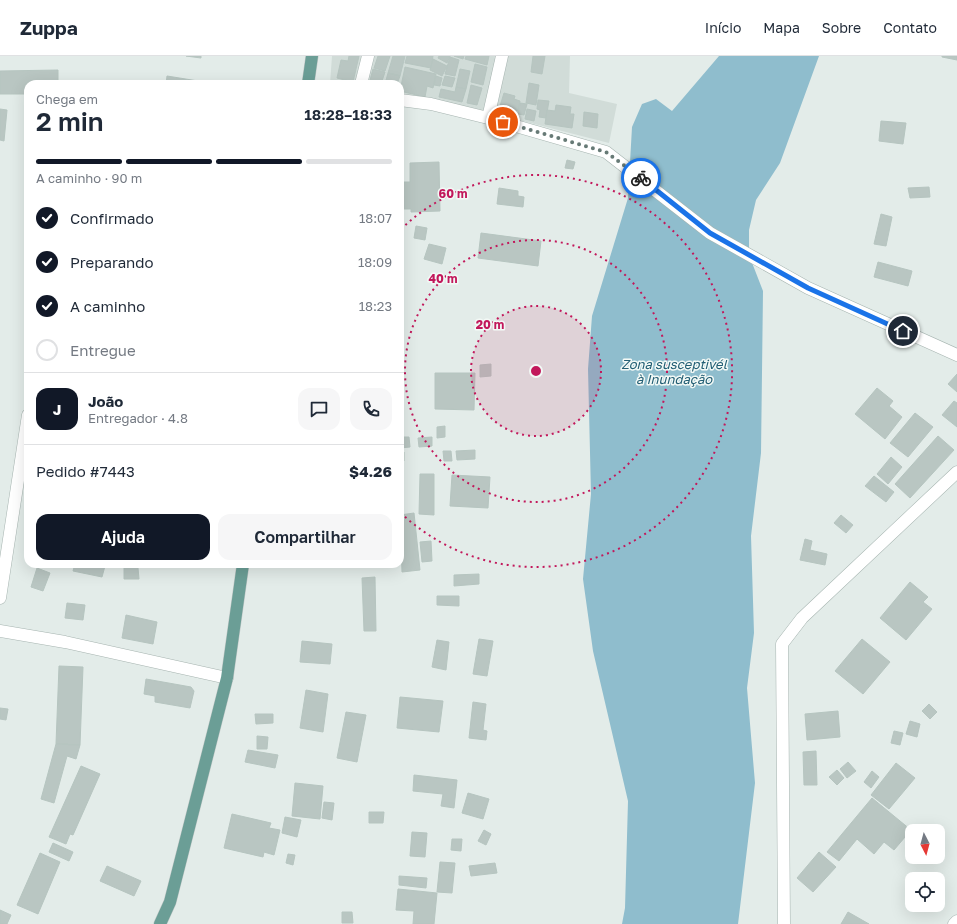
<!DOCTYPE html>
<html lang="pt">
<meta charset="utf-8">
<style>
body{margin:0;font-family:"Golos Text",sans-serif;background:#f6f6f7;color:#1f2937;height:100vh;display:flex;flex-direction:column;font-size:15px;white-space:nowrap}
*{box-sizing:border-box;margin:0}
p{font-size:13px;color:#747a83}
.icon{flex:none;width:22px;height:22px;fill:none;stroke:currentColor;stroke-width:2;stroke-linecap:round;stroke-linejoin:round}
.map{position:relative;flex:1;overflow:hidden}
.details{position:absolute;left:24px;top:24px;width:380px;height:488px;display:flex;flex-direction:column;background:#fff;border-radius:12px;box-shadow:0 4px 16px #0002}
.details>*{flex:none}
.needle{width:26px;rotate:174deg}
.tools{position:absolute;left:905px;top:768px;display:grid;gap:8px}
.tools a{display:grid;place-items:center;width:40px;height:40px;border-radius:8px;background:#fff;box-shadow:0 4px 16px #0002;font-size:20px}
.pin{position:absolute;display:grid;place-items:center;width:34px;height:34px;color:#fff;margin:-17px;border:2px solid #fff;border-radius:50%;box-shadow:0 1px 4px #0007}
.courier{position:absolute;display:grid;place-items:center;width:40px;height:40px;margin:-20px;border:3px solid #1a73e8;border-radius:50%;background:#fff;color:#222;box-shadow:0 1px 5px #0007}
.overview em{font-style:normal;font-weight:600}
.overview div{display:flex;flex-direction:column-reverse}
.overview{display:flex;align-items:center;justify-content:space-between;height:68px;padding:0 12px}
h1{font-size:26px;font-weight:600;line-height:30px}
.bar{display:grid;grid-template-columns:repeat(4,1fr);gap:6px 4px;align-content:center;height:48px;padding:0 12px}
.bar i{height:5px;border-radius:3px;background:#e0e1e3}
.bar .active{background:#111827}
.bar p{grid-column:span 4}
.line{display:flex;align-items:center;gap:10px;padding:0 12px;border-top:1px solid #e0e1e3}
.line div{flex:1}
.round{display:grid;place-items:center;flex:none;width:42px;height:42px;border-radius:12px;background:#f6f6f7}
ol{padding:0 12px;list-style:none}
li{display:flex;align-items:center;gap:12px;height:44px}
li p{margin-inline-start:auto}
li .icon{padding:4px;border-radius:50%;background:#111827;color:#fff;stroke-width:4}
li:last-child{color:#747a83}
li i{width:22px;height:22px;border:2px solid #e0e1e3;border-radius:50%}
.button{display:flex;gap:8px;margin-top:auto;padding:8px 12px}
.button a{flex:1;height:46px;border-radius:12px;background:#111827;color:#fff;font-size:16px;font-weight:600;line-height:46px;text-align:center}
.button a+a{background:#f6f6f7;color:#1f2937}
header{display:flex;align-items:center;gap:24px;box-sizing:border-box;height:56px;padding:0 20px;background:#fff;border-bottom:1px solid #e0e1e3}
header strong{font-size:19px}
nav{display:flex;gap:22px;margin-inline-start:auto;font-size:14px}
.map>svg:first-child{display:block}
.built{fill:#d1dcd8}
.water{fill:#8fbdcd}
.building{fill:#b9c6c2;stroke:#b6c5c0}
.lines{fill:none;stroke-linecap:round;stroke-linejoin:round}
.minor-casing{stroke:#a6b4b0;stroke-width:13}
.major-casing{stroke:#c2c8c7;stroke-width:13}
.minor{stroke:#fff;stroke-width:12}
.major{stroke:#6b9e96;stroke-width:12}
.done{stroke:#677a76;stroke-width:4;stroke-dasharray:0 7.2}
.route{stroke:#1a73e8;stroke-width:5}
.ring{fill:none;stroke:#c2185b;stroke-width:2;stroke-dasharray:2 4}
.labels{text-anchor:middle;stroke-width:3;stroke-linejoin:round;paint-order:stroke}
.water-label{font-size:13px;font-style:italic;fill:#225e74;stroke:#f3f9f6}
.centre{fill:#c2185b;stroke:#f3f9f6;stroke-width:2}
.ring-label{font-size:12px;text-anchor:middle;font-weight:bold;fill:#c2185b;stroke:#f3f9f6;stroke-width:3;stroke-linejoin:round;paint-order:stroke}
</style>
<header>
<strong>Zuppa</strong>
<nav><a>Início</a><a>Mapa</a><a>Sobre</a><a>Contato</a></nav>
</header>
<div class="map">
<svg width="957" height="868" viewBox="0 0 957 868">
<rect width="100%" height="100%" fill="#e3ece9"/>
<path class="built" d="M332,0H570L569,37L617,48L609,87L476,53L400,44V28H330Z"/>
<path class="water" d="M719,0H819L780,107L756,144L749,174V199L763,235L761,397L751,480L754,577L747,632L755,727L738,868H622L625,852L628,745L593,595L583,523L591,438L588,313L592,260L628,142L632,71L642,48L656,43L672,55Z"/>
<g class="building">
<path d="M186,0H201V2Z"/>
<path d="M349,0H359L353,26L337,22L341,4L348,5Z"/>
<path d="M378,0H390L385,15L374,12Z"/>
<path d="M393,0H405L400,20L388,17Z"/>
<path d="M407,0H433L431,12L405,7Z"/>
<path d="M439,0H450L447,7L438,2Z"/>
<path d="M454,0H464L463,3Z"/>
<path d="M466,0H489L487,9L465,3Z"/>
<path d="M533,0H545L542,18L531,16Z"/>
<path d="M942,0H957V4L942,1Z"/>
<path d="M450,1L459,4L455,20L445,18Z"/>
<path d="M433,3L447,10L442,20L430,14Z"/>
<path d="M475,8L487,11L483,29L471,26Z"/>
<path d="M405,11L436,18L433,32L427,30L425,41L400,35Z"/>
<path d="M373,13L385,16L381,28H369Z"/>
<path d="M460,13L470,15L466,33L456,31Z"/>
<path d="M58,14V28H28V38H0V15Z"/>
<path d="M388,17L400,20L397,28H385Z"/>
<path d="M167,20L198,25L197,28H166Z"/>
<path d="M436,20L442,22L440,30L434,29Z"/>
<path d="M445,20L455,22L452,31L442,29Z"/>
<path d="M529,27L539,29L536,49L526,47Z"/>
<path d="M471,29L482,32L477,49L467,47Z"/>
<path d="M456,31L466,33L462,46L439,41L441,33L455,36Z"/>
<path d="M504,37L515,40L514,43L520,45L518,55L500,50Z"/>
<path d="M538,44L549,45L546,62L539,61L540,54L537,53Z"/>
<path d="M520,47L527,48L524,59L518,58Z"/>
<path d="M556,49L571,51L570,58H574L572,72L545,68L547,54L555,55Z"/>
<path d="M0,53L7,54L4,85L0,84Z"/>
<path d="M527,53L536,55L534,65L525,63Z"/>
<path d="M584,56L598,58L597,72L583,70Z"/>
<path d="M881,65L906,67L903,88L879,85Z"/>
<path d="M567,104L575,106L573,113L565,112Z"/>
<path d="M439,106L440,155L411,156V153H404L403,126H410V107Z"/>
<path d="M929,131L930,141L910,142L908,132Z"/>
<path d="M499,132L518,135V140L524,141L523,151L497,148Z"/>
<path d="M881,158L892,161L886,190L874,188Z"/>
<path d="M416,170L427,172L425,184L414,182Z"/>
<path d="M481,177L541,185L538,210L478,202Z"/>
<path d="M429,188L446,192L442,208L424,203Z"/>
<path d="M878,206L912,215L908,230L874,221Z"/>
<path d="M491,308V320L480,321V309Z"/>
<path d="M435,317H475L474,354L435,353Z"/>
<path d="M957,318V336L948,328Z"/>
<path d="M877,332L893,345L889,350L902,361L885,383L855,358Z"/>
<path d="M954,345L957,347V371L942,359Z"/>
<path d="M915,357L933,371L908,401L890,387Z"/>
<path d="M445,370V381L437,382V371Z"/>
<path d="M938,380L954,394L910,442L895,428Z"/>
<path d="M400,381H409L410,391L400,392Z"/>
<path d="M432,381V390L419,391L418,382Z"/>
<path d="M475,394V403L457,404L456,395Z"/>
<path d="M443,395H451L452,405H444Z"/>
<path d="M400,396H404V405L400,406Z"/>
<path d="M891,401L902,411L888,428L877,418Z"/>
<path d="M420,418H434V459L419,458Z"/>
<path d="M452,419L490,421L488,452L450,450Z"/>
<path d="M874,420L894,436L886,446L865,430Z"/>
<path d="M414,457L420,514L402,516L400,459Z"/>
<path d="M841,459L853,469L846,477L834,467Z"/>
<path d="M805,483L812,485L810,494L827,498L825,509L800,504Z"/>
<path d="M431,485L432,505L422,506L420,486Z"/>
<path d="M75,508L105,510L102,521L73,515Z"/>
<path d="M178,508H203L202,511Z"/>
<path d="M37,512L50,517L43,535L31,531Z"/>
<path d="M124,512H138L139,523H124Z"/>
<path d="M479,518V528L454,530V519Z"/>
<path d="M375,521L376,575H364L362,522Z"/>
<path d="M910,526L928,541L923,546L932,553L906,584L880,562Z"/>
<path d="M437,540H459V550L437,549Z"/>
<path d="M67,547L85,549L83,564L65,562Z"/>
<path d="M126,559L157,566L153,588L122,582Z"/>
<path d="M479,583L493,585L487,620L473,618Z"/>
<path d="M862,583L890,606L863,638L835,615Z"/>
<path d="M437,584L449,586L446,614L432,611Z"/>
<path d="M302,585L332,588L330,608L300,606Z"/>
<path d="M59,610L83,611L80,689L56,688Z"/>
<path d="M146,623L191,631L194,635L190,652L155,646V640L144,638Z"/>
<path d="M306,634L328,638L323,676L300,672Z"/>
<path d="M400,641L443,645L439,676L397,672Z"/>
<path d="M473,646L486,648L483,674L487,675L486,684L469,682Z"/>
<path d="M929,648L937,656L930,663L922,655Z"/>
<path d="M0,652L8,653L6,664L0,663Z"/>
<path d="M838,655L840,681L807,684L805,658Z"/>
<path d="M346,656L366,659L357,706L337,702Z"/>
<path d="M255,658H273V667L256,668Z"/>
<path d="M910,665L920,668L917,681L906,678Z"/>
<path d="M894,675L903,677L900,689L891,687Z"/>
<path d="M257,680L268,681L267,693H257Z"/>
<path d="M56,688L80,689L76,703L67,700L54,747L41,743Z"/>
<path d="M248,694L278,699L275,712L245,706Z"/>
<path d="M816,695L817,729H804L803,696Z"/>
<path d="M848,706L856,715L847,722L840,713Z"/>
<path d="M896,707L915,722L889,753L871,739Z"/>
<path d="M81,710L100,718L73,779L70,778L66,788L49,781Z"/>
<path d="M837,714L844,722L837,729L829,721Z"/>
<path d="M872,715L879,721L871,732L864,726Z"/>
<path d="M414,719L457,724L454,752L441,750L443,738L413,735Z"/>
<path d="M295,727L323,730L320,763L292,760Z"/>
<path d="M468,737L489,743L483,763L462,757Z"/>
<path d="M872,742L911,774L894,794L884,786L874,798L857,783L839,805L827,796Z"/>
<path d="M324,746L334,747L332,764L322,762Z"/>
<path d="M369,756H384L383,767H369Z"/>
<path d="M232,758L271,767L269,772L280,774L274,799L264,796L263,801L224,792Z"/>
<path d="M285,761L301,764L297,781L282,777Z"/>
<path d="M484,774L491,778L486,789L478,785Z"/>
<path d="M412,776L427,777L425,801L410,800Z"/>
<path d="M452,783H462L461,795L451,794Z"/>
<path d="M53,787L73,796L69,805L49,796Z"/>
<path d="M819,796L836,811L813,836L797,822Z"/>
<path d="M40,797L60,806L38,858L17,849Z"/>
<path d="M288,798L295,799L293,809L286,807Z"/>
<path d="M440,806L455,807L452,837L437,836Z"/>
<path d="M495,807L497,817L471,820L469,810Z"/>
<path d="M107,810L141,825L134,840L100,825Z"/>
<path d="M399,820L427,822L426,832L399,829Z"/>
<path d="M398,833L437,837L434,868H413L414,855L396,854Z"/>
<path d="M0,854L11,859L7,868H0Z"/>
<path d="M342,856H352L353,867H342Z"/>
<path d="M848,856L869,868H841Z"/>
</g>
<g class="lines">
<g class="minor-casing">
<g id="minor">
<path d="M361,28L368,0"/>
<path d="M400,44L431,48L488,62L606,96L710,177L808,232L957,299"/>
<path d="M488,62L502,0"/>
<path d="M0,542L28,359"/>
<path d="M0,575L65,586L227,622"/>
<path d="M784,868L782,588L802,562L957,416"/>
<path d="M954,868L957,865"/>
</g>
</g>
<g class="major-casing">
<g id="major">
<path d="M308,28L312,0"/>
<path d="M160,868L170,846L227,622L243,508"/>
</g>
</g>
<use href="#minor" class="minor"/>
<use href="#major" class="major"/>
</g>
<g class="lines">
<path class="done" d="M503,66L606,96L641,122"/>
<path class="route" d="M641,122L710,177L808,232L903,275"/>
</g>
<circle cx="536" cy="315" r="65" fill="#c2185b" fill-opacity=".12"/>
<g class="ring">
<circle cx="536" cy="315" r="65"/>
<circle cx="536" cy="315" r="131"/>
<path d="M401 173A196 196 0 1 1 401 457"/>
</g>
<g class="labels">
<g class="water-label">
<text x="674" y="313">Zona susceptivél<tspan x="674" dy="15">à Inundação</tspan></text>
</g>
</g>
<circle cx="536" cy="315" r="6" class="centre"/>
<g class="ring-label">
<text x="453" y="142">60 m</text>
<text x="443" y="227">40 m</text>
<text x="490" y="273">20 m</text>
</g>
</svg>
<div class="tools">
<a><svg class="needle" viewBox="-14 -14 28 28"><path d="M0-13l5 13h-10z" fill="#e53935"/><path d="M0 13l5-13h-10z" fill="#747a83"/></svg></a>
<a><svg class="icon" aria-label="locate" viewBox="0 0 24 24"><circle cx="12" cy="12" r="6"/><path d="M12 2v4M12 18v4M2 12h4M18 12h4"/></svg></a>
</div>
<div class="pin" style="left:503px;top:66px;background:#ea580c"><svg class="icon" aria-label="bag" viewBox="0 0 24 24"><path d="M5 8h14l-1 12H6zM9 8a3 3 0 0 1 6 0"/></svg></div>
<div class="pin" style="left:903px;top:275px;background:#1f2937"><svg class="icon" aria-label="home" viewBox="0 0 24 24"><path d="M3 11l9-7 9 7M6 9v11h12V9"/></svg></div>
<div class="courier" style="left:641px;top:122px"><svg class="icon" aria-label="bike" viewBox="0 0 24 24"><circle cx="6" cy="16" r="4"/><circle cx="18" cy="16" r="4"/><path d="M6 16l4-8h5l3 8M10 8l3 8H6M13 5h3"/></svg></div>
<section class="details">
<div class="overview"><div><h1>2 min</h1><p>Chega em</p></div><em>18:28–18:33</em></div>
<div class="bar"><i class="active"></i><i class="active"></i><i class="active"></i><i></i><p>A caminho · 90 m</p></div>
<ol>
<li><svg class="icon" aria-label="check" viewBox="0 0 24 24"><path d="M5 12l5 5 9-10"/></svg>Confirmado<p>18:07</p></li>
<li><svg class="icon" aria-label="check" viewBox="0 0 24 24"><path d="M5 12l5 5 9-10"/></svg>Preparando<p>18:09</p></li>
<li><svg class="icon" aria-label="check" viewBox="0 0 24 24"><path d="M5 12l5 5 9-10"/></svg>A caminho<p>18:23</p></li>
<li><i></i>Entregue</li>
</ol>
<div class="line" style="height:72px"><b class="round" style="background:#111827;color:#fff">J</b><div><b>João</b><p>Entregador · 4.8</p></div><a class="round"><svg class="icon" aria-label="chat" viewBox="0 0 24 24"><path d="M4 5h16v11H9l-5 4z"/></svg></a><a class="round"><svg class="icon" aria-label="phone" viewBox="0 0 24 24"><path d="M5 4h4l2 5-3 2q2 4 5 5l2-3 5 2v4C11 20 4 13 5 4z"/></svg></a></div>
<div class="line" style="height:52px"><div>Pedido #7443</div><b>$4.26</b></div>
<div class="button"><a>Ajuda</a><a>Compartilhar</a></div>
</section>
</div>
